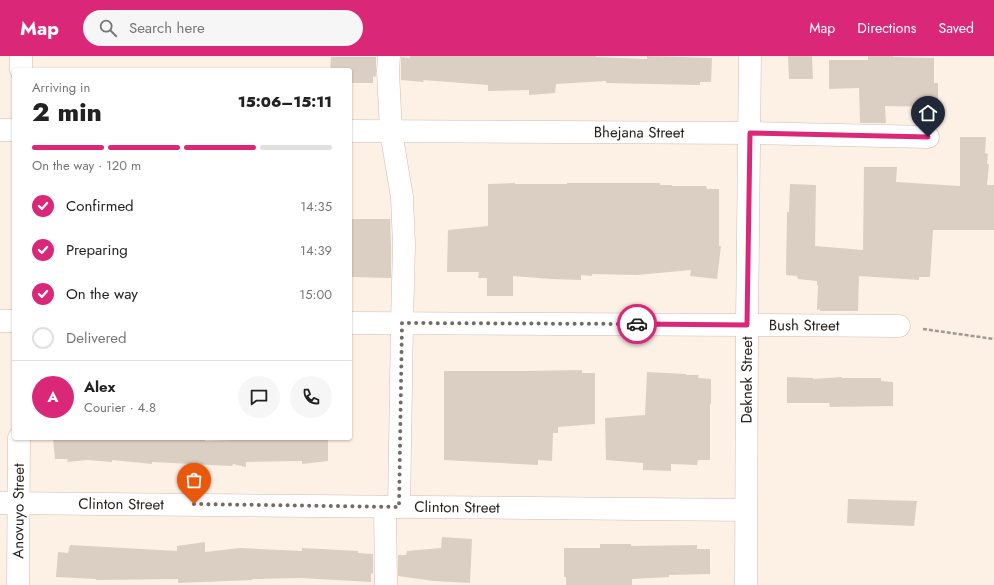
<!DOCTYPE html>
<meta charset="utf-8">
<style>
body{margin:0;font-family:Jost,sans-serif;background:#f6f6f6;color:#222;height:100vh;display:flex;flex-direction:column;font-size:15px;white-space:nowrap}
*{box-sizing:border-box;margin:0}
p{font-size:13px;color:#767676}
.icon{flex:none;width:22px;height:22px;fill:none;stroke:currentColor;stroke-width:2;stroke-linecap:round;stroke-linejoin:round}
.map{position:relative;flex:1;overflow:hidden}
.sheet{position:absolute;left:12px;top:12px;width:340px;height:372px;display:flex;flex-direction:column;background:#fff;border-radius:4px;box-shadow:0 1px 3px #0004}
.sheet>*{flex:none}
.pin{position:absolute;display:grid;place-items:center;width:34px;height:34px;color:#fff;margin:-41px -17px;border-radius:50% 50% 50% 0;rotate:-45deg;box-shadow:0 0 4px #0007}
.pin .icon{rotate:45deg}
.courier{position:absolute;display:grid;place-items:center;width:40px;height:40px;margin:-20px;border:3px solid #db2777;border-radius:50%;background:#fff;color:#222;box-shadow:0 1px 5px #0007}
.overview em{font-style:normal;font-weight:800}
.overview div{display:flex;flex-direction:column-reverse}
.overview{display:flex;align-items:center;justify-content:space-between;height:68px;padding:0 20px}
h1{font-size:26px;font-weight:800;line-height:30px}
.bar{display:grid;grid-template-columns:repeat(4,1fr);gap:6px 4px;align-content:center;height:48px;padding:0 20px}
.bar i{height:5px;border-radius:3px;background:#e0e0e0}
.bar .on{background:#db2777}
.bar p{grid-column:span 4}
.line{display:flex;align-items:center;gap:10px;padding:0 20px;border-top:1px solid #e0e0e0}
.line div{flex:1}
.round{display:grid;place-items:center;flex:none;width:42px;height:42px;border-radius:21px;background:#f6f6f6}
ol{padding:0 20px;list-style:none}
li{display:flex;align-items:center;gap:12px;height:44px}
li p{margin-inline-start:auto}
li .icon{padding:4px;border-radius:50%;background:#db2777;color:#fff;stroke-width:4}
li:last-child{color:#767676}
li i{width:22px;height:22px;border:2px solid #e0e0e0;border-radius:50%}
header{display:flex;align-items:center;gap:24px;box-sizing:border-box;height:56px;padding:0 20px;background:#db2777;color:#fff}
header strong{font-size:19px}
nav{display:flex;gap:22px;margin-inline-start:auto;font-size:14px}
.search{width:280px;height:36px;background:#f6f6f6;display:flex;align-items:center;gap:10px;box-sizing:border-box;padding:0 14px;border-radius:22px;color:#767676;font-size:15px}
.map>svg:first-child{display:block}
.building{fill:#dbcfc4}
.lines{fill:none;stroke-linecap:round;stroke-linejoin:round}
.minor-casing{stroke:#cbbfb5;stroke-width:23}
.path{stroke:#a19890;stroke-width:2.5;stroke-dasharray:4 2;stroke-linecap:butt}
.minor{stroke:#fff;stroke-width:22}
.done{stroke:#726a64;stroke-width:4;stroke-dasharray:0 7.2}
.route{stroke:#db2777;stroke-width:5}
.labels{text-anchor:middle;stroke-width:3;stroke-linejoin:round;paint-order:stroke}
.street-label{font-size:15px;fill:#27221e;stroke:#fdf0e5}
</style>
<header>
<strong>Map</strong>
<div class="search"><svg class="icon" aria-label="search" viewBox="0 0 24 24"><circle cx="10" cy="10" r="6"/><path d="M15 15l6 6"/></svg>Search here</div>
<nav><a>Map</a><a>Directions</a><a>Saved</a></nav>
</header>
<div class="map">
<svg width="994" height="529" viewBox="0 0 994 529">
<rect width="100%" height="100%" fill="#fdf0e5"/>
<g class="building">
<path d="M410,0H596V1L647,3V0L712,2L711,26H700V29L606,27V25L556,28L555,37L529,39V34L488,35V29L423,24L424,26L401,24V1L410,2Z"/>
<path d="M788,0H812L813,23H789Z"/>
<path d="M868,0H893V1L934,2V27H938V51L885,50L886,67H860L859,32L829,33V4H868Z"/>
<path d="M331,1H376V21L373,20V27H350V14H330Z"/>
<path d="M960,81H986L985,97L988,98L987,108H989L987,129H994V174H933L930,221H919V224L859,220L858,255H820V253L817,254L818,229H817V225L798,223L797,220L786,219L787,156H789L790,128L816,129L815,190L863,194L864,111H897L896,126L960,130Z"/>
<path d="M515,127V128H567V127H660V129H672V130H706L707,133H719V190H721L717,223L690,220L691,214L637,219L592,218V220L581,219V224L551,223L513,220V240H487V222H478L479,216H447L448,174L488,170V128Z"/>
<path d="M350,163H390L391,189V222L350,221V195H351Z"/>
<path d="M582,314V317H595V368L558,371V377H553L552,405L538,404V409L444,404V315H524Z"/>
<path d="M647,316L686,318V319H699L698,322L711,323V348H710V404H698L697,409L671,408V415L643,414V407L606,404L605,362L645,359Z"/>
<path d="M787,321L813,322V323L842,321V322H881V325L893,326V350L830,351L829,347H787Z"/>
<path d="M53,382H205V385L263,383V382H328V405L302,408V405L246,406V411L233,408L232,410L152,406V408L112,404V406L88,404L67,406L68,403H55Z"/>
<path d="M848,443L917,445L914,470L847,467Z"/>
<path d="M442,481L472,483L470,527L434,525L398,520V499H406L407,495L441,492Z"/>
<path d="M205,486V496L240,492L302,495V492L358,495V497L373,498V518L371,517V526L301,522L252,523V524L178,527V523L96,524V523L56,521L58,496L68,497L70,489L177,495V490Z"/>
<path d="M600,488H631V490L697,489V493H710V518L669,519V521L632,523V529H566V521H564V492H600Z"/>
</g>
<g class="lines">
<g class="minor-casing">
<g id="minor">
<path d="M21,0V14"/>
<path d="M389,0L388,15L391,76L402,141L404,189L402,267L399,451"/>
<path d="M0,74H14"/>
<path id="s1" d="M350,75L750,77L928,81"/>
<path d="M0,265H14"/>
<path id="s2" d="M350,267L747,269L899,270"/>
<path id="s3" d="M0,447L746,454"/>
<path d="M385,451L386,529"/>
<path id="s4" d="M18,529L19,382"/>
<path id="s5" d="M746,529L747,269L750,0"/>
</g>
</g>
<path class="path" d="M923,273L994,283"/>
<use href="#minor" class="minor"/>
</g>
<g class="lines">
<path class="done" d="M194,448L399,451L402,267L637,268"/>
<path class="route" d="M637,268L747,269L750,77L928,81"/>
</g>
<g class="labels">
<g class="street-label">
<text dy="5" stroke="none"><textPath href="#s1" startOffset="289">Bhejana Street</textPath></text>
<text dy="5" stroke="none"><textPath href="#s2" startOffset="454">Bush Street</textPath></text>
<text dy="5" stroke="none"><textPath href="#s5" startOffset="205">Deknek Street</textPath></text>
<text dy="5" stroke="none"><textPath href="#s3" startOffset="121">Clinton Street</textPath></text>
<text dy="5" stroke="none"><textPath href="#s3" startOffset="457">Clinton Street</textPath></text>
<text dy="5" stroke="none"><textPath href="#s4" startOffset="74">Anovuyo Street</textPath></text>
</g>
</g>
</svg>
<div class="pin" style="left:194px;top:448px;background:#ea580c"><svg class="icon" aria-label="bag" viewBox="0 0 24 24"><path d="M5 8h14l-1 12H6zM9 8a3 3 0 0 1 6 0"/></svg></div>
<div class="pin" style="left:928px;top:81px;background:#1f2937"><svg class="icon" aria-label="home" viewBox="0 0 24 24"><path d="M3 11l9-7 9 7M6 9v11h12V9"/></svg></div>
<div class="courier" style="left:637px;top:268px"><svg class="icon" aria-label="car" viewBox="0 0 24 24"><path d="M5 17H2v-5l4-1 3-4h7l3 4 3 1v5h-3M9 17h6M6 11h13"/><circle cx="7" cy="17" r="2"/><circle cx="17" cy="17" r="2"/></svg></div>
<section class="sheet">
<div class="overview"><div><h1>2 min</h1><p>Arriving in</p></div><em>15:06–15:11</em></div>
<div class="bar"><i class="on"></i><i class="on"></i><i class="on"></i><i></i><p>On the way · 120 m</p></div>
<ol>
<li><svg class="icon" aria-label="check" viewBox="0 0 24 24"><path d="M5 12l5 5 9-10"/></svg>Confirmed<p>14:35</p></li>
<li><svg class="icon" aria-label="check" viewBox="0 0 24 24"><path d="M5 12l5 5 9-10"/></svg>Preparing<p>14:39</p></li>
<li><svg class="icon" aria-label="check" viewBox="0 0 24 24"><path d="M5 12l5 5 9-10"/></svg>On the way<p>15:00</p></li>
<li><i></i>Delivered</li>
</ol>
<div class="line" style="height:72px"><b class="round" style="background:#db2777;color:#fff">A</b><div><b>Alex</b><p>Courier · 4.8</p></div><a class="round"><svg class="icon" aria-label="chat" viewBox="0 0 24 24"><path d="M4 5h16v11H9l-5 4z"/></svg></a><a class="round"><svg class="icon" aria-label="phone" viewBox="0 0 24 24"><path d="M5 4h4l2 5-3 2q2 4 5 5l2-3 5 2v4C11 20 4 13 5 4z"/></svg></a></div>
</section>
</div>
